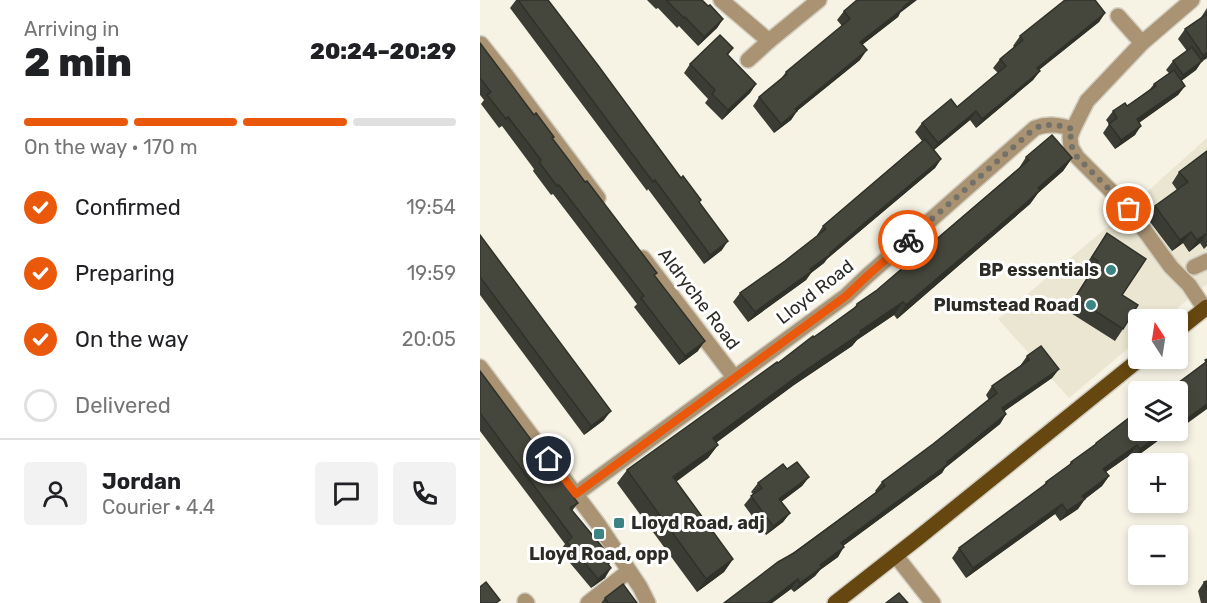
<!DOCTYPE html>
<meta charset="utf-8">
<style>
body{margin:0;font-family:Rubik,sans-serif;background:#f2f2f2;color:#202124;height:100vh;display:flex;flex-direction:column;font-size:22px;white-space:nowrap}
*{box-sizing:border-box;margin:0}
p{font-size:20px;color:#757577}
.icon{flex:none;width:33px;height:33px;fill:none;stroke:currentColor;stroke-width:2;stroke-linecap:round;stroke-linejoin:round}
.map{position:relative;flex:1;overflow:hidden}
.panel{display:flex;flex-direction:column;background:#fff;width:480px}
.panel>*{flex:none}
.needle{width:39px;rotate:348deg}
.controls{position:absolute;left:648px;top:309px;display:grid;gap:12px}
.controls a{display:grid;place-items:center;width:60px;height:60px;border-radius:6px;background:#fff;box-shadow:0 3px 9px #0003;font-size:30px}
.pin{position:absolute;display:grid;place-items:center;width:51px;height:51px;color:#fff;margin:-26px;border:3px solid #fff;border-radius:50%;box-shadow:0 2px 6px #0007}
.courier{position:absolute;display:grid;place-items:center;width:60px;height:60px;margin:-30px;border:4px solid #ea580c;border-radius:50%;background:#fff;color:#222;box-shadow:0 2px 8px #0007}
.overview em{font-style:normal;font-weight:800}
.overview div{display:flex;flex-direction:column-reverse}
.overview{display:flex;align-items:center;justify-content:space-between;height:102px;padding:0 24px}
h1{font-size:39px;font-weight:800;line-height:45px}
.bar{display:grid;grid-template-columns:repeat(4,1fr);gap:9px 6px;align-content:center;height:72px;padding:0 24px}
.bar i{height:8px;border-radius:4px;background:#e0e0e0}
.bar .active{background:#ea580c}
.bar p{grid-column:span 4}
.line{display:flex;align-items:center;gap:15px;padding:0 24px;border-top:2px solid #e0e0e0}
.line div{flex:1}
.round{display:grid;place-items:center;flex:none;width:63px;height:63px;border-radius:6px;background:#f2f2f2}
ol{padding:0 24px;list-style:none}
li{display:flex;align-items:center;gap:18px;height:66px}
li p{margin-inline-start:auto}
li .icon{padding:6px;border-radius:50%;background:#ea580c;color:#fff;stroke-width:4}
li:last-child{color:#757577}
li i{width:33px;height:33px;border:3px solid #e0e0e0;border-radius:50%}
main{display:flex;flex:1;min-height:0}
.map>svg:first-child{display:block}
.built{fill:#ebe6d1}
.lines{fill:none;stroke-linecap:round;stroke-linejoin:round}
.minor-casing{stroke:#d2cfc2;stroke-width:18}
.major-casing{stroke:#d2cfc2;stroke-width:18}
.minor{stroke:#aa9372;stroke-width:15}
.major{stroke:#66470f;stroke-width:15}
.wall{fill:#3b3d34}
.shaded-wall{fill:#30322a}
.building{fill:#45473c;stroke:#30322a;stroke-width:1.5}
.done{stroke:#737168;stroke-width:6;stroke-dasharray:0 10.8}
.route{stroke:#ea580c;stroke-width:8}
.poi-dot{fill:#3c8484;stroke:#fff;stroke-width:2}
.labels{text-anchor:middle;stroke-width:6;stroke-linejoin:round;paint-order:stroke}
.poi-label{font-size:18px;font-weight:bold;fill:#2c2b25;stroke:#fff;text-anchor:end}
.street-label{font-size:18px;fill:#2c2b25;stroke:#fff}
</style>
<main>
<section class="panel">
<div class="overview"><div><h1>2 min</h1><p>Arriving in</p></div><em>20:24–20:29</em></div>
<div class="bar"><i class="active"></i><i class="active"></i><i class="active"></i><i></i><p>On the way · 170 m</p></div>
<ol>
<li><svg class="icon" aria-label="check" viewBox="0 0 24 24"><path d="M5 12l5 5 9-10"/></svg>Confirmed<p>19:54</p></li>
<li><svg class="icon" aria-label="check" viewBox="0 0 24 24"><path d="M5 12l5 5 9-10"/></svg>Preparing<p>19:59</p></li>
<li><svg class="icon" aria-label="check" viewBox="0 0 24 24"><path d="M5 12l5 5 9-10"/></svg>On the way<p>20:05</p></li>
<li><i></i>Delivered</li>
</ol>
<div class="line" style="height:108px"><a class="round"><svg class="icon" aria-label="person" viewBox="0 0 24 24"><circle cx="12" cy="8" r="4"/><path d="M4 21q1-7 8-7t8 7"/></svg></a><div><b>Jordan</b><p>Courier · 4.4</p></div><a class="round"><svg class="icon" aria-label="chat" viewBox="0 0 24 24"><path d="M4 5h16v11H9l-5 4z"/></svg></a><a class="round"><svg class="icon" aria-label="phone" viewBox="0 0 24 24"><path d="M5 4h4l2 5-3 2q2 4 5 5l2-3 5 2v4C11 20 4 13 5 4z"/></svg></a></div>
</section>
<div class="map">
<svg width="727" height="603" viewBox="0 0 727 603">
<rect width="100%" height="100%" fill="#f6f3e5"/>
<path class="built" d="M727,138V284L684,319L658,320V340L589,398L518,319L632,223Z"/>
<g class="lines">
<g class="minor-casing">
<g id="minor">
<path d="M241,0L289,41L339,0"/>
<path d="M712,0L662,43L607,101L593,129L590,137L591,147L597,157L649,209L691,267L709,285L725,309"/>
<path d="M638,16L662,43"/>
<path d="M1,44L25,74L118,198"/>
<path d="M268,60L289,41"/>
<path d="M163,258L254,377"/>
<path d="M714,267L727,261"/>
<path d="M0,367L118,524L160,587L168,603"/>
<path d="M96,494L366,296L386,277L555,128C569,123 579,125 593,129"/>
<path d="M416,556L453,603"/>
<path d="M45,601L47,603"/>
<path d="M108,603L149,571"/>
</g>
</g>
<g class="major-casing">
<g id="major">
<path d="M698,330L727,307"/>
<path d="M355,603L438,538L661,358"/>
</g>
</g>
<use href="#minor" class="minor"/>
<use href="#major" class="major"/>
</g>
<g class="wall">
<path d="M36,0H68L201,178L221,200L219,203L242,250L224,264L168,189L167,191L30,8Z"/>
<path d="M167,0H222L243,19L237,28L218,46L199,26L197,28L178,8L176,9Z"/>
<path d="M727,8V58L722,61L716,70L701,81L705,86L698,95L659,123L655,135L635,149L623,133L629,124L626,120L633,111L647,106L670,89L674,84L689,73L686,70L693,61L707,51L698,39L705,29L720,19Z"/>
<path d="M364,11L420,13L418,17L382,45L380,60L317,111L311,120L294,133L273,106L279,97L300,80L306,72L362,26L357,20Z"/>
<path d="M625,13L619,22L559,70L560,71L553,80L496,128L490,120L454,150L461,159L455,168L347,259L344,263L331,273L326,280L268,322L253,302L260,293L305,261L337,236V235L343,226L442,141L435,132L442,123L477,107L518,73L513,68L520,59L534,47L533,46L540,36Z"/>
<path d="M0,43L175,276L218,351L199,365L154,307L157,304L73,194L71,195L53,171L54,169L22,126L19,128L1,104L4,100L0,95Z"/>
<path d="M253,48L248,55L276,84L270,93L242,120L225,103L228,99L204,73L210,64Z"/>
<path d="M727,151V246L724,249L720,243L709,252L703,243L692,251L667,218L675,206L697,190L692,183L699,172Z"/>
<path d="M546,157L592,158L583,171L558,193L550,204L417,319L414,315L377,340L372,346L314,385L236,442L238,445L228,458L196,481L253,559L244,572L217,592L137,483L147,470L334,337L373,309L377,304L397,290L539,168Z"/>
<path d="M627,233L642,295L643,329L635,341L586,310L610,273L603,269Z"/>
<path d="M0,235L124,420L104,435L0,295Z"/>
<path d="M547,356L579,369L572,378L524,411L526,414L520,424L465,468L462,473L363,546L358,557L340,570L335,576L314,592L311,589L292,603H244L396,492L395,491L402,482L453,444L509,400L506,395L512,386L540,366Z"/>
<path d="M0,371L98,503L92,511L129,565L125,578L111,588L80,551L85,544L0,431Z"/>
<path d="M658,430H697L685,439L683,437L653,459L650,455L626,472L629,476L622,486L605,499L598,509L580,521L575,514L486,578L472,558L479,548L563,486L566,482L589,465L591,462L614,446L616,443Z"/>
<path d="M307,469L329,477L322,486L301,502L310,513L303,522L286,535L264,505L273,494L271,492L278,483Z"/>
<path d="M727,581V603H721L718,591L724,582Z"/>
<path d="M125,598L157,603H121Z"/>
</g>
<g class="shaded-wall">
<path d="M432,0H437L420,13L418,17L374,51L380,42Z"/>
<path d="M625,13L619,22L550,77L557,68Z"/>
<path d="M243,19L237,28L218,46L224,37Z"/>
<path d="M387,50L380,60L312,115L317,111L311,120L294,133L301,124L315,109Z"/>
<path d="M727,53V58L717,65L723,55Z"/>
<path d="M722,61L716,70L697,84L703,75Z"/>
<path d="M560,71L553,80L496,128L502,119Z"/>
<path d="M276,84L270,93L242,120L248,110Z"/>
<path d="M705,86L698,95L650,129L657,119Z"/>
<path d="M496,111L490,120L451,152L458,143Z"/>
<path d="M661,126L655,135L635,149L641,140Z"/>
<path d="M592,158L583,171L558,193L550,204L417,319L426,305Z"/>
<path d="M461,159L455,168L347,259L344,263L331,273L326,280L268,322L275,312L330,269Z"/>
<path d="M711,232L703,243L692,251L700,240Z"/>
<path d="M727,233L720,243L709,252L717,240Z"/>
<path d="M248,241L242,250L224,264L230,255Z"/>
<path d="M423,302L414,315L377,340L372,346L314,385L224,452L233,438L380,331Z"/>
<path d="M225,341L218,351L199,365L205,356Z"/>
<path d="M579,369L572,378L515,418L522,408Z"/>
<path d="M727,404V409L698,430V425Z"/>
<path d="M131,411L124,420L104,435L111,426Z"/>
<path d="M526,414L520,424L465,468L462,473L355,552L361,543L467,462Z"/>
<path d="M685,430H687L683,437L653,459L660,449Z"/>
<path d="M691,430H697L685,439Z"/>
<path d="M238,445L228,458L184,491L193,477Z"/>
<path d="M657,445L650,455L616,479L623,469Z"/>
<path d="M629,476L622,486L600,503L605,499L598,509L580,521L587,511L602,496Z"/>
<path d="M329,477L322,486L293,508L299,499Z"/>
<path d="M582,504L575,514L486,578L493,568Z"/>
<path d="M310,513L303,522L286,535L293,526Z"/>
<path d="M364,547L358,557L340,570L335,576L314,592L320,583L340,565Z"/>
<path d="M253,559L244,572L217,592L226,579Z"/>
<path d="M131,568L125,578L111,588L118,579Z"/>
<path d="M318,579L311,589L292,603H287Z"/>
</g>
<g class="building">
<path d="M38,0H68L117,64L201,178L203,176L221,200L219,202L248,241L230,255L175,180L173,182Z"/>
<path d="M186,0H222L228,6L230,5L243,19L224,37L205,17L204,18Z"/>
<path d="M377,0H432L423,7L424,8L380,42L387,50L315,109L317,111L301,124L279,97L307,74L306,72L370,19L364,11Z"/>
<path d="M585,0H615L625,13L557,68L560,71L502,119L496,111L458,143L442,123L471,99L477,107L526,66L520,59L543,40L540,36Z"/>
<path d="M727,14V53L723,55L705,29Z"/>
<path d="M240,35L253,48L247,54L276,84L248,110L232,94L235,90L210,64Z"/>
<path d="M0,43L54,115L56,113L74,137L72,138L88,159L105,182L107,181L177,273L174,275L225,341L205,356L161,298L164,296L79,185L77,186L59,162L61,160L28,117L26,119L7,95L11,92L0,78Z"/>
<path d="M712,47L722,61L703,75L693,61Z"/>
<path d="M694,70L705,86L657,119L661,126L641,140L629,124L637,118L633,111L645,103L647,106L676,86L674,84Z"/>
<path d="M572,135L592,158L558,188L560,190L547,202L426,305L423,302L380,331L381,333L323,372L233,438L238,445L193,477L253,559L226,579L147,470L297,362L298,363L333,336L334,337L355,322L377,306V304L397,290L549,160L546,157Z"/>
<path d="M445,139L461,159L388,220L350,253L351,254L330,269L332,271L275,312L260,293L305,261L346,229L343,226Z"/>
<path d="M727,151V233L717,240L711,232L700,240L675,206L708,182L699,172Z"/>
<path d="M627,233L666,259L642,295L658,305L643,329L595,298L618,261L612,257Z"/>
<path d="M0,235L131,411L111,426L0,277Z"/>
<path d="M561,346L579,369L522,408L526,414L467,462L468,464L361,543L364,547L340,565L342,567L320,583L318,579L287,603H244L298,562L314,553L405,486L402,482L453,444L517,393L512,386L549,360L547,356Z"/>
<path d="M727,359V404L698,425V392H686L726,362L725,360Z"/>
<path d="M0,371L98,503L90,508L133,560L128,564L131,568L118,579L87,542L92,537L0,413Z"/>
<path d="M658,411V430H685L660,449L657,445L623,469L629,476L602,496L605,499L587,511L582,504L493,568L479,548L567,483L566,482L592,463L591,462L616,444V443Z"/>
<path d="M317,462L329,477L299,499L310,513L293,526L271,496L282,488L278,483L303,464L307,469Z"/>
<path d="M727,581V591L724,582Z"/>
<path d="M6,582L20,600L16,603H0V587Z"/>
<path d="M143,584L157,603H128L125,598Z"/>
<path d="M419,593L428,603H406Z"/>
</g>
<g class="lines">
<path class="done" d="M428,240L555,128C569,123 579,125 593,129C588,141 591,146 597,157L649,209"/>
<path class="route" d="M69,459L96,494L366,296L386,277L428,240"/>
</g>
<g class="poi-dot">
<circle cx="631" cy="270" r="6"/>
<circle cx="611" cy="305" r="6"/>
<rect x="133" y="517" width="12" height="12" rx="3"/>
<rect x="113" y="528" width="12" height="12" rx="3"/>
</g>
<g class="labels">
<g class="poi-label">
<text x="619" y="276">BP essentials</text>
<text x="599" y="311">Plumstead Road</text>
<text x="151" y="529" text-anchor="start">Lloyd Road, adj</text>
<text x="119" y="560" text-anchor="middle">Lloyd Road, opp</text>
</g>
<g class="street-label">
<text transform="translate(335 292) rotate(-38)" y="6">Lloyd Road</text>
<text transform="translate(219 299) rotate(53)" y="6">Aldryche Road</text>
</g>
</g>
</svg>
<div class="controls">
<a><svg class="needle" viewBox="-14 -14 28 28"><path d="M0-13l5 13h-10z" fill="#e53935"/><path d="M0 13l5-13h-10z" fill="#757577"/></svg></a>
<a><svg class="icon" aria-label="layers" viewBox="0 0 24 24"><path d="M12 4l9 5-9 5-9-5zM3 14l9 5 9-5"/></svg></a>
<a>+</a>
<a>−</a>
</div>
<div class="pin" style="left:649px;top:209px;background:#ea580c"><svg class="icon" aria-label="bag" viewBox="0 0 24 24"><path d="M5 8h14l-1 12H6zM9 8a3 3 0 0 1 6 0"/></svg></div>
<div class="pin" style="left:69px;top:459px;background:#1f2937"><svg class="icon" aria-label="home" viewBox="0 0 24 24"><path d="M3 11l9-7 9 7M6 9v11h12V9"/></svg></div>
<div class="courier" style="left:428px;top:240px"><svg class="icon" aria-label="bike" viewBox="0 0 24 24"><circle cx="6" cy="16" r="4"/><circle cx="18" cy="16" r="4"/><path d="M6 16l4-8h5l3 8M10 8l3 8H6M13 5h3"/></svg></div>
</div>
</main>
